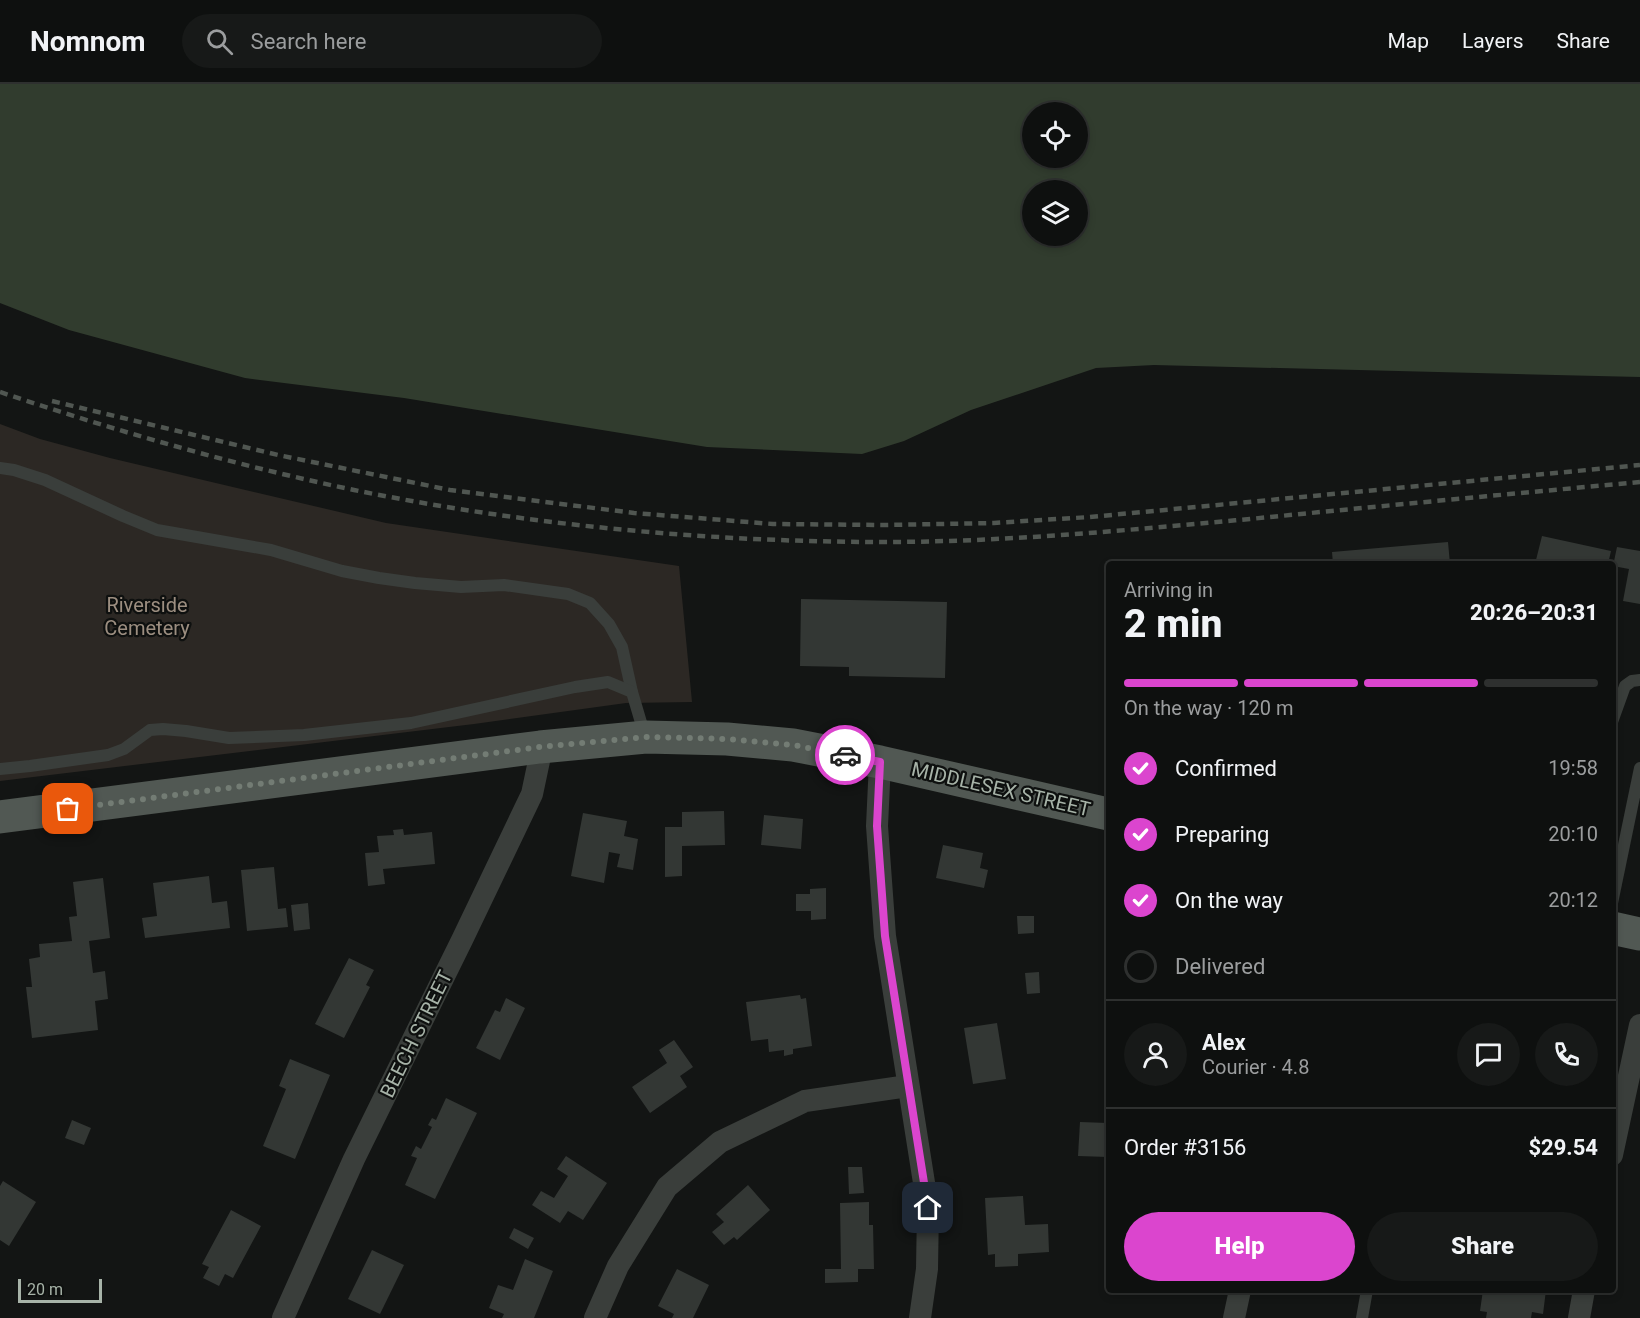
<!DOCTYPE html>
<meta charset="utf-8">
<style>
body{margin:0;font-family:Roboto,sans-serif;background:#171918;color:#f1f3f6;height:100vh;display:flex;flex-direction:column;font-size:22px;white-space:nowrap}
*{box-sizing:border-box;margin:0}
p{font-size:20px;color:#9b9d9e}
.icon{flex:none;width:33px;height:33px;fill:none;stroke:currentColor;stroke-width:2;stroke-linecap:round;stroke-linejoin:round}
.map{position:relative;flex:1;overflow:hidden}
.details{position:absolute;left:1106px;top:477px;width:510px;height:732px;display:flex;flex-direction:column;background:#0e100f;border-radius:6px;box-shadow:0 3px 9px #0003,0 0 0 2px #2e302f}
.details>*{flex:none}
.fabs{position:absolute;left:1022px;top:18px;display:grid;gap:12px}
.fabs a{display:grid;place-items:center;width:66px;height:66px;border-radius:50%;background:#0e100f;box-shadow:0 3px 9px #0003,0 0 0 2px #2e302f;font-size:30px}
.scale{position:absolute;left:18px;bottom:15px;width:84px;box-sizing:border-box;padding-left:6px;border:3px solid #a7b3a8;border-top:0;font-size:16px;line-height:21px;white-space:nowrap;color:#a7b3a8;-webkit-text-stroke:4px #0e100f;paint-order:stroke}
.pin{position:absolute;display:grid;place-items:center;width:51px;height:51px;color:#fff;margin:-26px;border-radius:12px;box-shadow:0 3px 9px #0006}
.courier{position:absolute;display:grid;place-items:center;width:60px;height:60px;margin:-30px;border:4px solid #db45ce;border-radius:50%;background:#fff;color:#222;box-shadow:0 2px 8px #0007}
.overview em{font-style:normal;font-weight:800}
.overview div{display:flex;flex-direction:column-reverse}
.overview{display:flex;align-items:center;justify-content:space-between;height:102px;padding:0 18px}
h1{font-size:39px;font-weight:800;line-height:45px}
.bar{display:grid;grid-template-columns:repeat(4,1fr);gap:9px 6px;align-content:center;height:72px;padding:0 18px}
.bar i{height:8px;border-radius:4px;background:#2e302f}
.bar .current{background:#db45ce}
.bar p{grid-column:span 4}
.line{display:flex;align-items:center;gap:15px;padding:0 18px;border-top:2px solid #2e302f}
.line div{flex:1}
.round{display:grid;place-items:center;flex:none;width:63px;height:63px;border-radius:32px;background:#171918}
ol{padding:0 18px;list-style:none}
li{display:flex;align-items:center;gap:18px;height:66px}
li p{margin-inline-start:auto}
li .icon{padding:6px;border-radius:50%;background:#db45ce;color:#fff;stroke-width:4}
li:last-child{color:#9b9d9e}
li i{width:33px;height:33px;border:3px solid #2e302f;border-radius:50%}
.cta{display:flex;gap:12px;margin-top:auto;padding:12px 18px}
.cta a{flex:1;height:69px;border-radius:36px;background:#db45ce;color:#fff;font-size:24px;font-weight:800;line-height:69px;text-align:center}
.cta a+a{background:#171918;color:#f1f3f6}
header{display:flex;align-items:center;gap:36px;box-sizing:border-box;height:84px;padding:0 30px;background:#0e100f;border-bottom:2px solid #2e302f}
header strong{font-size:28px}
nav{display:flex;gap:33px;margin-inline-start:auto;font-size:21px}
.search{width:420px;height:54px;background:#171918;display:flex;align-items:center;gap:15px;box-sizing:border-box;padding:0 21px;border-radius:33px;color:#9b9d9e;font-size:22px}
.map>svg:first-child{display:block}
.green{fill:#2c2824}
.water{fill:#313c2e;fill-rule:evenodd}
.building{fill:#333734}
.lines{fill:none;stroke-linecap:round;stroke-linejoin:round}
.lane{stroke:#3a3e3b;stroke-width:12}
.street{stroke:#3a3e3b;stroke-width:22}
.primary{stroke:#515853;stroke-width:33}
.rail{stroke:#505651;stroke-width:4.5;stroke-dasharray:8 6;stroke-linecap:butt}
.done{stroke:#737c74;stroke-width:6;stroke-dasharray:0 10.8}
.route{stroke:#db45ce;stroke-width:8}
.labels{text-anchor:middle;stroke-width:4.5;stroke-linejoin:round;paint-order:stroke}
.park-label{font-size:20px;fill:#9c8e80;stroke:#0e100f}
.street-label{font-size:20px;fill:#a7b3a8;stroke:#0e100f}
</style>
<header>
<strong>Nomnom</strong>
<div class="search"><svg class="icon" aria-label="search" viewBox="0 0 24 24"><circle cx="10" cy="10" r="6"/><path d="M15 15l6 6"/></svg>Search here</div>
<nav><a>Map</a><a>Layers</a><a>Share</a></nav>
</header>
<div class="map">
<svg width="1640" height="1234" viewBox="0 0 1640 1234">
<rect width="100%" height="100%" fill="#131514"/>
<path class="green" d="M0,340L40,355L110,374L386,439L679,482L692,618L626,619L474,640L0,697Z"/>
<path class="water" d="M0,0H1640V293L1154,281L1096,284L971,326L904,357L862,370L707,363L404,314L245,294L69,246L0,219ZM1032,28H1077V74H1032ZM1032,106H1077V152H1032Z"/>
<g class="building">
<path d="M1542,452L1611,467L1608,480H1535Z"/>
<path d="M1448,458L1450,480H1333L1332,468Z"/>
<path d="M1617,463L1640,467V520L1623,517L1629,485L1613,482Z"/>
<path d="M801,515L947,518L945,594L849,592V583L800,582Z"/>
<path d="M724,727L725,761L682,762V792L665,793V743H682V728Z"/>
<path d="M583,729L627,737L624,752L638,755L633,786L617,783L620,770L609,768L604,799L571,792Z"/>
<path d="M764,731L803,735L801,765L761,761Z"/>
<path d="M403,745L404,751L432,748L435,780L383,785L385,800L368,802L365,769L379,768L377,752L394,751L393,746Z"/>
<path d="M943,761L983,769L980,784L988,786L984,804L936,794Z"/>
<path d="M274,783L278,825L286,824L288,843L247,847L241,786Z"/>
<path d="M209,792L212,819L227,817L230,844L145,854L142,834L157,832L153,799Z"/>
<path d="M103,794L110,854L89,857L93,889L105,887L108,915L95,917L98,946L32,954L26,903H32L29,875L40,873L39,860L72,857L69,833L77,832L73,798Z"/>
<path d="M826,804V835L811,836V827H796V810H810V805Z"/>
<path d="M308,819L310,845L294,847L291,821Z"/>
<path d="M1017,832H1034V849L1018,850Z"/>
<path d="M349,874L374,886L366,901L370,903L344,954L315,940Z"/>
<path d="M1039,888L1040,909L1027,910L1025,889Z"/>
<path d="M800,911L801,915L806,914L812,962L793,965V970L784,972V966L769,968L768,955L751,957L746,918Z"/>
<path d="M506,914L525,924L500,976L476,964L495,926L500,928Z"/>
<path d="M997,939L1006,995L973,1000L964,944Z"/>
<path d="M674,956L693,983L680,992L687,1003L650,1029L632,1003L667,979L659,966Z"/>
<path d="M290,975L330,991L295,1075L263,1062L286,1005L279,1002Z"/>
<path d="M446,1014L477,1029L435,1115L405,1101L417,1074L411,1072L416,1062L421,1065L432,1043L428,1041L432,1034L436,1036Z"/>
<path d="M72,1036L91,1044L84,1061L65,1054Z"/>
<path d="M1080,1038L1108,1039V1073L1078,1072Z"/>
<path d="M566,1072L607,1099L583,1136L568,1127L560,1139L532,1121L541,1107L554,1114L568,1092L557,1085Z"/>
<path d="M848,1083H862L864,1109L849,1110Z"/>
<path d="M3,1097L36,1118L9,1162L0,1156V1102Z"/>
<path d="M748,1101L770,1126L737,1156L734,1153L724,1161L712,1148L724,1138L716,1130Z"/>
<path d="M1023,1112L1025,1141L1048,1140L1049,1168L1018,1170V1182L995,1183V1170L988,1171L985,1114Z"/>
<path d="M869,1118V1141H873L874,1185H858V1198L825,1199V1185H841L840,1119Z"/>
<path d="M231,1126L261,1142L233,1194L225,1190L219,1202L203,1194L209,1183L202,1180Z"/>
<path d="M514,1144L534,1154L528,1165L509,1154Z"/>
<path d="M372,1166L404,1181L380,1230L348,1215Z"/>
<path d="M525,1175L553,1187L534,1234H502L504,1230L489,1224L498,1201L513,1206Z"/>
<path d="M677,1185L709,1201L693,1234H672L674,1230L658,1222Z"/>
<path d="M1483,1206L1499,1208L1500,1206H1546L1543,1230L1532,1228L1531,1234H1486L1487,1228L1480,1227Z"/>
</g>
<g class="lines">
<g class="lane">
<path d="M0,384L14,386L45,396L123,432L157,446L271,466L342,487L379,494L415,499L461,503L504,501L568,510L590,519L609,540L622,563L632,608"/>
<path d="M1612,638L1625,602L1632,597L1640,596"/>
<path d="M0,685L30,682L108,671L124,665L150,646L163,645L186,647L229,654L304,651L411,639L575,603L608,598L632,608L645,652"/>
<path d="M1612,819L1640,684"/>
<path d="M1362,1234L1367,1206"/>
</g>
<g class="street">
<path d="M880,678L877,742L885,852L928,1124L927,1185L920,1234"/>
<path d="M1612,1071L1640,941"/>
<path d="M283,1234L354,1075L462,856L532,710L539,677L540,663"/>
<path d="M595,1234L618,1182L667,1103L720,1058L805,1017L908,1002"/>
<path d="M1234,1234L1240,1206"/>
<path d="M1579,1234L1584,1206"/>
</g>
<g class="primary">
<path d="M0,733L540,663L646,653L727,655L793,661L880,678L1108,730"/>
<path d="M1612,844L1640,850"/>
</g>
<g class="rail">
<path d="M0,308C116,347 234,381 354,406C527,441 706,458 884,458C1006,458 1128,446 1250,435C1380,422 1510,410 1640,398"/>
<path d="M52,317L278,371L450,406L634,429L773,440L886,441L994,439L1090,433L1640,381"/>
</g>
</g>
<g class="lines">
<path class="done" d="M68,725L540,663L646,653L727,655L793,661L845,671"/>
<path class="route" d="M845,671L880,678L877,742L885,852L928,1124"/>
</g>
<g class="labels">
<g class="park-label">
<text x="147" y="528">Riverside<tspan x="147" dy="23">Cemetery</tspan></text>
</g>
<g class="street-label">
<text transform="translate(1001 705) rotate(13)" y="7">MIDDLESEX STREET</text>
<text transform="translate(416 950) rotate(-64)" y="7">BEECH STREET</text>
</g>
</g>
</svg>
<div class="fabs">
<a><svg class="icon" aria-label="locate" viewBox="0 0 24 24"><circle cx="12" cy="12" r="6"/><path d="M12 2v4M12 18v4M2 12h4M18 12h4"/></svg></a>
<a><svg class="icon" aria-label="layers" viewBox="0 0 24 24"><path d="M12 4l9 5-9 5-9-5zM3 14l9 5 9-5"/></svg></a>
</div>
<div class="scale">20 m</div>
<div class="pin" style="left:68px;top:725px;background:#ea580c"><svg class="icon" aria-label="bag" viewBox="0 0 24 24"><path d="M5 8h14l-1 12H6zM9 8a3 3 0 0 1 6 0"/></svg></div>
<div class="pin" style="left:928px;top:1124px;background:#1f2937"><svg class="icon" aria-label="home" viewBox="0 0 24 24"><path d="M3 11l9-7 9 7M6 9v11h12V9"/></svg></div>
<div class="courier" style="left:845px;top:671px"><svg class="icon" aria-label="car" viewBox="0 0 24 24"><path d="M5 17H2v-5l4-1 3-4h7l3 4 3 1v5h-3M9 17h6M6 11h13"/><circle cx="7" cy="17" r="2"/><circle cx="17" cy="17" r="2"/></svg></div>
<section class="details">
<div class="overview"><div><h1>2 min</h1><p>Arriving in</p></div><em>20:26–20:31</em></div>
<div class="bar"><i class="current"></i><i class="current"></i><i class="current"></i><i></i><p>On the way · 120 m</p></div>
<ol>
<li><svg class="icon" aria-label="check" viewBox="0 0 24 24"><path d="M5 12l5 5 9-10"/></svg>Confirmed<p>19:58</p></li>
<li><svg class="icon" aria-label="check" viewBox="0 0 24 24"><path d="M5 12l5 5 9-10"/></svg>Preparing<p>20:10</p></li>
<li><svg class="icon" aria-label="check" viewBox="0 0 24 24"><path d="M5 12l5 5 9-10"/></svg>On the way<p>20:12</p></li>
<li><i></i>Delivered</li>
</ol>
<div class="line" style="height:108px"><a class="round"><svg class="icon" aria-label="person" viewBox="0 0 24 24"><circle cx="12" cy="8" r="4"/><path d="M4 21q1-7 8-7t8 7"/></svg></a><div><b>Alex</b><p>Courier · 4.8</p></div><a class="round"><svg class="icon" aria-label="chat" viewBox="0 0 24 24"><path d="M4 5h16v11H9l-5 4z"/></svg></a><a class="round"><svg class="icon" aria-label="phone" viewBox="0 0 24 24"><path d="M5 4h4l2 5-3 2q2 4 5 5l2-3 5 2v4C11 20 4 13 5 4z"/></svg></a></div>
<div class="line" style="height:78px"><div>Order #3156</div><b>$29.54</b></div>
<div class="cta"><a>Help</a><a>Share</a></div>
</section>
</div>
